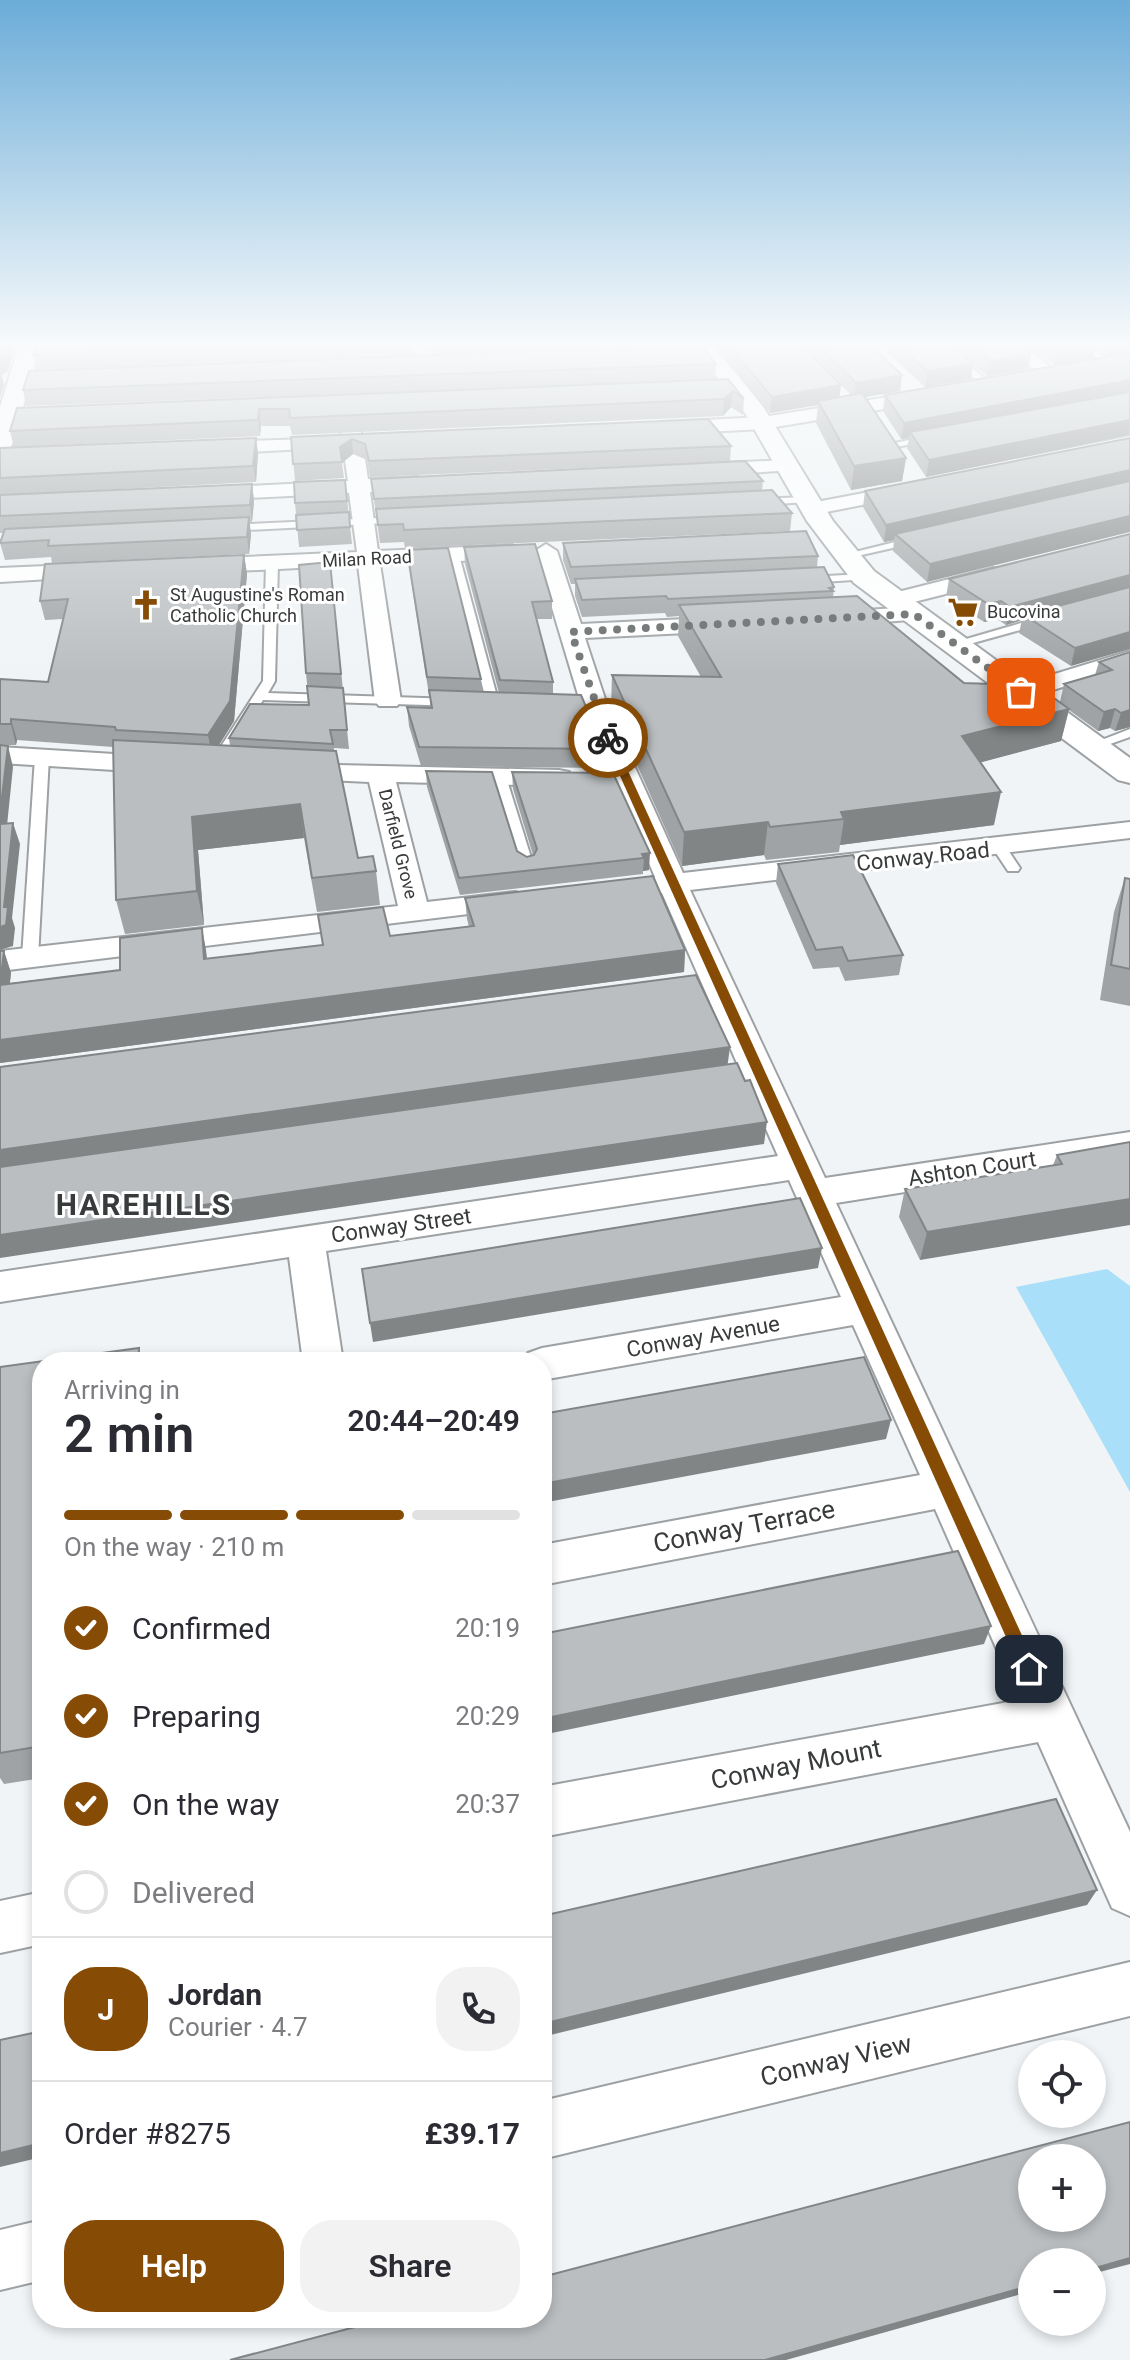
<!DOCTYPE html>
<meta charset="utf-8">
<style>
body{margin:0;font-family:Roboto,sans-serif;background:#f2f2f3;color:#2b2b33;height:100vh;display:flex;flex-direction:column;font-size:30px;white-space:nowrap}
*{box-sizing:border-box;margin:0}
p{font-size:26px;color:#7c7c81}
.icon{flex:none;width:44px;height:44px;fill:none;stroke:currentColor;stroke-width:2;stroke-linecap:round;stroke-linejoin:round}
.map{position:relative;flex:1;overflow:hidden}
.panel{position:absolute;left:32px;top:1352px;width:520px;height:976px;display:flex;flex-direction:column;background:#fff;border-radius:32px;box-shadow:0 4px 12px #0003}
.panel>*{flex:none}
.tools{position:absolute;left:1018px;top:2040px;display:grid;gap:16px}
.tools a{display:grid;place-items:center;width:88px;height:88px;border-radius:50%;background:#fff;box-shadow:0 4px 12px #0003;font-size:40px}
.pin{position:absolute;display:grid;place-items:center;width:68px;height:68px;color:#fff;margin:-34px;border-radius:16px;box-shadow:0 4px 12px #0006}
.courier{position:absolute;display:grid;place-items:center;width:80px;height:80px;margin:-40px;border:6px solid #864b05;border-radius:50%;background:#fff;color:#222;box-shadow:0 2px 10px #0007}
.head em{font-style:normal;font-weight:600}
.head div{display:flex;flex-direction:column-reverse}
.head{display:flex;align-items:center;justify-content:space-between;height:136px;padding:0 32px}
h1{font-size:52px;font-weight:600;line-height:60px}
.bar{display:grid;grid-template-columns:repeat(4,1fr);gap:12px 8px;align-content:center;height:96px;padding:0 32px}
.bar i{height:10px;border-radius:6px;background:#e1e1e2}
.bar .on{background:#864b05}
.bar p{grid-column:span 4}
.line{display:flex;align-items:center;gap:20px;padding:0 32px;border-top:2px solid #e1e1e2}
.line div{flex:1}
.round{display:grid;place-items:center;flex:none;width:84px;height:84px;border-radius:32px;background:#f2f2f3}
ol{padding:0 32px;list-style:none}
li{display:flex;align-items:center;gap:24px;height:88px}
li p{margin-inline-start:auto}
li .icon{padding:8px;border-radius:50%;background:#864b05;color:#fff;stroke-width:4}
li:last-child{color:#7c7c81}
li i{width:44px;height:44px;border:4px solid #e1e1e2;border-radius:50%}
.cta{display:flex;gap:16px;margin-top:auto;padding:16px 32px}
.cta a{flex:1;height:92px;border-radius:32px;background:#864b05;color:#fff;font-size:32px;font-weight:600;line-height:92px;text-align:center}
.cta a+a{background:#f2f2f3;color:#2b2b33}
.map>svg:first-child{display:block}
.green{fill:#a9dff8}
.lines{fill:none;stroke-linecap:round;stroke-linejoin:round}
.lane-casing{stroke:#9da1a3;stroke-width:4}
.street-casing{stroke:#9da1a3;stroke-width:4}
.secondary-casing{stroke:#9da1a3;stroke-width:4}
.lane{fill:#fff;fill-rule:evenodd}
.street{fill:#fff;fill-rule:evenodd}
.secondary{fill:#fff;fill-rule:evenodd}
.wall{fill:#a0a3a5}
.shaded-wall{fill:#828586}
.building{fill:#babec0;stroke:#828586;stroke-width:2;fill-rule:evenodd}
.route{fill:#864b05}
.done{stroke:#787b7c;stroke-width:8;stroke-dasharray:0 14.4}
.labels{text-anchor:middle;stroke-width:6;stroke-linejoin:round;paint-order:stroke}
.far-street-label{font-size:18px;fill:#383a3b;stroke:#fff}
.far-poi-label{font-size:18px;fill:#383a3b;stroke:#fff;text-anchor:start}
.street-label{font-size:22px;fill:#383a3b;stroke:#fff}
.near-street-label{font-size:26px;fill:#383a3b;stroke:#fff}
.district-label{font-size:30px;font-weight:bold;letter-spacing:2px;fill:#373b3c;stroke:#fff}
</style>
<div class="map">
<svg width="1130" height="2360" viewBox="0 0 1130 2360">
<rect width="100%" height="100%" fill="#f0f4f6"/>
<path class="green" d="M1107,1269L1130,1286V1492L1016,1287Z"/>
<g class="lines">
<g class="lane-casing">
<g id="lane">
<path d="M0,345H24L0,349Z"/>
<path d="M399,345H409L449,363L442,365Z"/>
<path d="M596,345H607L632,356L625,358Z"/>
<path d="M938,345H947L991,384V388H985Z"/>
<path d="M1081,345H1090L1114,364L1107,366Z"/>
<path d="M931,435L936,438L934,440L891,448L886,445Z"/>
<path d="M806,497L811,500L810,502L758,505L753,502L758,499Z"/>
<path d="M401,517L405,518V522L227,531L222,528L227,525Z"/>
<path d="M915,537L919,538V542L844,559L839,556Z"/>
<path d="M454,552L459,555L499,704L497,707L487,704L449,555Z"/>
<path d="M272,560L278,563L275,681L268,693L455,699L461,703L459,706L263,700L221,768H211L209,765L263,681L266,563Z"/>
<path d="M864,574L870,577L868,579L808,583L802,580L808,577Z"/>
<path d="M1045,616L1051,620L1049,622L955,648L949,644Z"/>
<path d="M1130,729V737L1093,750L1086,746Z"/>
<path d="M42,753L49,757L38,958L30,963L22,958L35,757Z"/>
<path d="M499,773L506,777L534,867L532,870L527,871L520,867L492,777Z"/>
<path d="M999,843L1004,844L1020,868L1018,871H1008L992,847Z"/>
</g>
</g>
<g class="street-casing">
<g id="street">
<path d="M11,345H31L22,350Z"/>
<path d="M285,345H308L351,366L368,479L418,477L428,483L418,489L370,492L378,551L512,545L523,552L512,559L380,564L401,701L397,706H379L375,701L358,565L196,573L185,566L196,559L357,552L349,493L206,500L196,494L206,488L348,481L343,447L210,454L200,448L210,442L342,438L333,369Z"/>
<path d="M1005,345H1024L1060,375L1057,379H1045Z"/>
<path d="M932,390L941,396L939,400L763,429L665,434L655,428L665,422L763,417Z"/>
<path d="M787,460L794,462L797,466L794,470L701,476L691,470L701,464Z"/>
<path d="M911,484L918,486L921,490L918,494L811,515L801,509L811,503Z"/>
<path d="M546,544L557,551L581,624L728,617L736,619L740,624L736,629L728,631L585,638L608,708L683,873L1130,822V838L690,890L825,1178L1130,1132V1156L836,1203L1130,1832V1916L1112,1908L1038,1742L542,1837V1787L1019,1700L935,1509L542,1585V1545L920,1475L853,1325L542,1380V1362H523L528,1353L542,1348L841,1297L789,1180L326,1251L343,1362H303L289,1257L0,1302V1272L778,1156L662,893L639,892L634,886L639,880L655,877L582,708L535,551Z"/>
<path d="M92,564L103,571L100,576L0,582V568Z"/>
<path d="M993,568L1001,570L1004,575L1001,580L894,607L886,605L883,600L886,595Z"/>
<path d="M914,607L922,609L926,614L922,619L832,626L824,624L820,619L824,614L832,612Z"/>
<path d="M1130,651V666L1021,700L1012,697L1008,692L1012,687Z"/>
<path d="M0,747L163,757L172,759L176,765L172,771L163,773L0,763Z"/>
<path d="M294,764L559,770L569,772L572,778L569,784L559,786L396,782L427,902L515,892L526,895L530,901L526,907L0,971V951L398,906L369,782L285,778L281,772L285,766Z"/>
<path d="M42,1892V1944L0,1953V1901Z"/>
<path d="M1130,1962V2016L542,2159V2101Z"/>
<path d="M42,2220V2280L0,2290V2230Z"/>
</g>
</g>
<g class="secondary-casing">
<g id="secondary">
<path d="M19,345H41L12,445L8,450L0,452V407Z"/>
<path d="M692,345H713L764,408L833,521L874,571L1130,758V783L1118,780L854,583L807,521L745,413Z"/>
</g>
</g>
<use href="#lane" class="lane"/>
<use href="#street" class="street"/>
<use href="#secondary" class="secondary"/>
</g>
<g class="wall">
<path d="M36,345H413L414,355L37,370L33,355Z"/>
<path d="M415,345H596V348L437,354Z"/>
<path d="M613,345H669L620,347Z"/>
<path d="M715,345H802L839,397L851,395L803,345H870L902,375L900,391L865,397L906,458L902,481L851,490L816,423L818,405L770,413Z"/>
<path d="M879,345H1021L1028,369L987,376L973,364L971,379L925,387Z"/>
<path d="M1028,345H1130V353L1108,356L1096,346L1093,358L1054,365Z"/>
<path d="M1130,353V436L926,477L907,448L909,438L901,439L883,411L885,395Z"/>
<path d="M716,364L715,379L744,399L743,415L731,407L723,416L292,435L290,426H261L260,436L14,447L10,431L479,389L26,406L23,390Z"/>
<path d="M291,437L731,446L730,462L763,481L762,491L792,513L790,531L405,548L404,542L380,543L371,479L723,462L370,477L367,460L353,454L342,463L344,478L295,481Z"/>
<path d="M256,438L258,454L256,482L22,494L252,484L254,501L252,522H249L251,534L249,554L52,563L51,557L5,560L0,543L3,533H0V448Z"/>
<path d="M1130,438L927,582L893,551L894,540L884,542L863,507L865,491Z"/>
<path d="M345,480L352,544L299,547L295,503Z"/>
<path d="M1130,534L1071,666L1019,633L1022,620L1006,625L997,619L984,622L946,597L949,579Z"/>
<path d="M563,543L818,556L817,567L834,587L833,598L964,683L1060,702L1064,684L1095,675L1099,662L1130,652V727L1115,731L1110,728L1098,731L1069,710L1061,741L981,762L994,825L840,845L839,852L766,860L764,855L682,866L611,707L612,675L701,677L678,636L679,616L667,617L665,613L582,617L575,596V584H571L563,560Z"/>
<path d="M464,547L552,601V619H536L553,682V694L604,749V768L421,766L409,726L407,707L430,708V695H429L409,567L407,550L481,679L482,692L499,693L465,564Z"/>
<path d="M244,555L247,574L234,721L219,745L230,746L229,738L309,705L306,673L330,562L349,749L334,748V751L358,858L376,871L380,905L317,912L304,838L198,850L204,925L125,934L116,900L113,747L17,740L16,745H0V679L48,682L63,619L45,620L40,601Z"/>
<path d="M426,771L517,851L527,857L533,855L513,789L512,772L613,773L649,870L643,871V874L460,895L427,787Z"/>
<path d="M778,864L903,955L899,975L845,981L839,967L813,969L776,883Z"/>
<path d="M1125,878L1130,879V1006L1100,1000L1114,912Z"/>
<path d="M465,898L685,950L684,972L0,1063L4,951L11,973L10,983L120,970L202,928L207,959L469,927L467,919Z"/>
<path d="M1130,1142L920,1260L899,1217L905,1189L1053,1165L1057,1155Z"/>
<path d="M42,1362V1778L4,1784L0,1778V1367Z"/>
</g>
<g class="shaded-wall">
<path d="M8,345H13L14,350L8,371L2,375L4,385L0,397V358Z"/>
<path d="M1087,345H1096L1093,358L1054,365L1057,350Z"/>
<path d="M1111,345H1130V353L1108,356Z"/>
<path d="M1031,354L1028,369L987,376L990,361Z"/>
<path d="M973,364L971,379L925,387L927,371Z"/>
<path d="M902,375L900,391L854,399L856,383Z"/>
<path d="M1130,380V393L910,432L909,438L901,439L904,423Z"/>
<path d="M841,385L839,401H818V405L770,413L772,397Z"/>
<path d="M733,391L731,407L723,416L724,399Z"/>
<path d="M259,409L261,426L260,436L258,420Z"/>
<path d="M1130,420L1129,435L926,477L929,460Z"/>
<path d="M256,438L258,454L256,482L253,466Z"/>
<path d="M352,439L353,454L342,463L340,447Z"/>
<path d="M906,458L902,481L851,490L854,466Z"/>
<path d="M1130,470V486L895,534L894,540L884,542L886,525Z"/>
<path d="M252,484L254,501L252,522L250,505Z"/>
<path d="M1130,516V532L927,582L930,564Z"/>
<path d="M249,517L251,534L249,554L247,537Z"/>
<path d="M244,555L247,574L234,721L212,756L208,735Z"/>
<path d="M1130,575V591L1024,615L1022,620L1006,625L1010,607Z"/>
<path d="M1001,601L997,619L984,622L988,604Z"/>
<path d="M1130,632V649L1071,666L1075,648Z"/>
<path d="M1069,709L1061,741L956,769L962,736Z"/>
<path d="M1115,709L1110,728L1098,731L1104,712Z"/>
<path d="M1130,710V727L1115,731L1121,713Z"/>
<path d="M11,719L17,740L16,745L11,724Z"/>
<path d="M8,746L13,767L5,845L0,828V814Z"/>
<path d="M1001,792L994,825L840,845L844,819L841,812Z"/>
<path d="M300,804L304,838L198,850L204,925L197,891L192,817Z"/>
<path d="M768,822L764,855L682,866L684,832Z"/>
<path d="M13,823L20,844L12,918L15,928L13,946L0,950V927L4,907Z"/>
<path d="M650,853L649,870L643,871L644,858L642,854Z"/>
<path d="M202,928L206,950L209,981L204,959Z"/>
<path d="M685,950L684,972L0,1063V1040Z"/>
<path d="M4,951L11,973L7,1006L0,985Z"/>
<path d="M730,1047L727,1069L0,1173V1150Z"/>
<path d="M767,1122L764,1144L0,1258V1235Z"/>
<path d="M1130,1199V1225L920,1260L927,1232Z"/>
<path d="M822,1248L818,1268L373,1342L370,1323Z"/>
<path d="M139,1348L143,1362H138Z"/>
<path d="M891,1420L886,1439L542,1503V1484Z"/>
<path d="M991,1626L984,1644L542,1735V1719Z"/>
<path d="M1097,1890L1087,1905L542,2037V2024Z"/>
<path d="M42,2143V2157L0,2167V2153Z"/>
<path d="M1130,2258V2264L1092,2274V2269Z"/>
<path d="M1032,2285V2291L786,2360H765Z"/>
</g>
<g class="building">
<path d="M0,345H8L4,356L0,358Z"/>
<path d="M36,345H298L33,355Z"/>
<path d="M696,345H701L716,364L23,390L29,371Z"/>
<path d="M728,345H802L841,385L772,397Z"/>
<path d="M819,345H870L902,375L856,383Z"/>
<path d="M898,345H952L973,364L927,371Z"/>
<path d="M971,345H1021L1031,354L990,361Z"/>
<path d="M1051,345H1087L1057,350Z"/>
<path d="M1130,353V380L904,423L885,395Z"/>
<path d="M728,379L744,399L733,391L724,399L290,418L289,409H259L258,420L10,431L17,408Z"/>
<path d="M1130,392V420L929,460L910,432Z"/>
<path d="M862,393L906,458L854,466L818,401Z"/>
<path d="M708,419L731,446L369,461L365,444L352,439L340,447L342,462L293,464L291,437Z"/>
<path d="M256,438L253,466L0,478V448Z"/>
<path d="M1130,438V470L886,525L865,491Z"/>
<path d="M745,461L763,481L374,499L371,479Z"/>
<path d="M345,480L347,501L295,503L294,482Z"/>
<path d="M1130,481V516L930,564L895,534Z"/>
<path d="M252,484L250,505L0,516V495Z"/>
<path d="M772,490L792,513L404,530L403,524L378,525L376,509Z"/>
<path d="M349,512L350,527L297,530L296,515Z"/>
<path d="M249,517L247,537L48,546L49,540L0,543L5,529Z"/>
<path d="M806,531L818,556L571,567L563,543Z"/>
<path d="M1130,534V575L1010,607L1001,601L988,604L949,579Z"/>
<path d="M535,544L552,601L532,602L553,682L500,680L464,547Z"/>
<path d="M448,548L481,679L427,677L407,550Z"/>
<path d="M244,555L230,701L208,735L116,730L115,727L11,719V724H0V679L48,682L68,599L40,601L45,564Z"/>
<path d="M330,562L341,674L306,673L299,565Z"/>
<path d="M824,567L834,587L829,588L833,591L668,599L666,596L582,600L575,579Z"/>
<path d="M1130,587V632L1075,648L1024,615Z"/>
<path d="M857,596L964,683L1021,685L1032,682L1069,709L962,736L1001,792L841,812L844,819L770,827L768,822L684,832L612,675L721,677L679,605Z"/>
<path d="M1130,652V710L1121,713L1115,709L1104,712L1064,684L1112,670L1099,662Z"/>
<path d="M307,686L343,688L347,730H330L333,744L229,738L250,704L309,705Z"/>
<path d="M429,690L581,695L604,749L419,747L407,707L432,708Z"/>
<path d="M113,740L336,751L358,858L373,856L376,871L312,878L300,804L192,817L197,891L116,900Z"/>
<path d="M0,745L8,746L0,814Z"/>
<path d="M426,771L492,772L517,851L527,857L534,855L537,849L512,772L613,773L650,853L642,854L644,858L459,878Z"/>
<path d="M13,823L4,907H8L6,925L0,927V824Z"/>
<path d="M853,855L903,955L848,961L842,947L816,950L778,864Z"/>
<path d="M653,876L685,950L0,1040V951H4L0,985L120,970V938L202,928L204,959L323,945L318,915L383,907L390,936L474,926L465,898Z"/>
<path d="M1125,878L1130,879V969L1111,965Z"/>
<path d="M696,975L730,1047L0,1150V1067Z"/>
<path d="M737,1063L745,1081L750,1080L767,1122L0,1235V1167Z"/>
<path d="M1130,1142V1199L927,1232L905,1189L1062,1164L1057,1155Z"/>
<path d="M800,1198L822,1248L370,1323L362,1269Z"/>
<path d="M139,1348L138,1362H42V1746L0,1753V1367Z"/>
<path d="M864,1357L891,1420L542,1484V1414Z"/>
<path d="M958,1551L991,1626L542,1719V1634Z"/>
<path d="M1056,1799L1097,1890L542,2024V1916Z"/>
<path d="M42,2031V2143L0,2153V2040Z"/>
<path d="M1130,2122V2258L1092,2269V2262H1032V2285L765,2360H230L389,2318H542V2277ZM1032,2158H1092V2218H1032Z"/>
</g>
<linearGradient id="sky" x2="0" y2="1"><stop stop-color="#6bacd8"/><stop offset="0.51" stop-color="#f8fafb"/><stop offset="1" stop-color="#f8fafb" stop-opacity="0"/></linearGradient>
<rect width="1130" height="675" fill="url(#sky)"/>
<path class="route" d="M608,735L613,738L1035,1664L1037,1669L1035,1675H1023L603,738Z"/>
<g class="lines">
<path class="done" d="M608,738L571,632L914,614L1021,692"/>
</g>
<defs>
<g id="church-bare" transform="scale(2.4)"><path d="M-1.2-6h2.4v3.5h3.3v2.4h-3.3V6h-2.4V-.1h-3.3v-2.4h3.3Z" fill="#864b05" stroke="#fff" stroke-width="2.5" paint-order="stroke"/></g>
<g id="supermarket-bare" transform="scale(2.4)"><path d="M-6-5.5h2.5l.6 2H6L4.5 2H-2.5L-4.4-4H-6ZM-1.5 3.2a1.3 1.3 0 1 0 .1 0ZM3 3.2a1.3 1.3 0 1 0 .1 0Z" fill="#864b05" stroke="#fff" stroke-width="2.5" paint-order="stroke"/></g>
</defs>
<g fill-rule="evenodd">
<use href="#church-bare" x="146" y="605"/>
<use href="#supermarket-bare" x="963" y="612"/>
</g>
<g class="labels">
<g class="far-street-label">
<text transform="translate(367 559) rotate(-3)" y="6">Milan Road</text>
<text transform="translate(398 844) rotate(76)" y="6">Darfield Grove</text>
</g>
<g class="far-poi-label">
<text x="170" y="601">St Augustine's Roman<tspan x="170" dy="21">Catholic Church</tspan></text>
<text x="987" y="618">Bucovina</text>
</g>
<g class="street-label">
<text transform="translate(923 856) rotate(-6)" y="8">Conway Road</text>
<text transform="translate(972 1168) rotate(-9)" y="8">Ashton Court</text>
<text transform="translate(401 1225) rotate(-8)" y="8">Conway Street</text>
<text transform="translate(703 1336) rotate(-10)" y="8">Conway Avenue</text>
</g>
<g class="near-street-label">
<text transform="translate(744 1526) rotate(-11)" y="9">Conway Terrace</text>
<text transform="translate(796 1764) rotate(-11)" y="9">Conway Mount</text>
<text transform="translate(836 2060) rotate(-13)" y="9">Conway View</text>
</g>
<g class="district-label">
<text x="144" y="1215">HAREHILLS</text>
</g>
</g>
</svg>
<div class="tools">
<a><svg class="icon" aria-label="locate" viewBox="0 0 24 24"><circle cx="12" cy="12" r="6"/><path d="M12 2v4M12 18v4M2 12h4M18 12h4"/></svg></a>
<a>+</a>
<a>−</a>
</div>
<div class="pin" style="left:1021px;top:692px;background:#ea580c"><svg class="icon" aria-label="bag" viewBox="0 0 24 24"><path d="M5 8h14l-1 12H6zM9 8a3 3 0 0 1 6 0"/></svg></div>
<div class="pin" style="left:1029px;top:1669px;background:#1f2937"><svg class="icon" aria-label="home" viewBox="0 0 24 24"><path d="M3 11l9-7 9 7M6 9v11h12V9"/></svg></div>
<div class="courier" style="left:608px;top:738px"><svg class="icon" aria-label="bike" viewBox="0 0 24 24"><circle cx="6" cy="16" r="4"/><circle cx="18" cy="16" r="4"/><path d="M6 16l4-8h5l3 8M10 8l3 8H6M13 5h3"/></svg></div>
<section class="panel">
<div class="head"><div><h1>2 min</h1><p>Arriving in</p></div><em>20:44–20:49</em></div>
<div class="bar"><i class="on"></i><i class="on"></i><i class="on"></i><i></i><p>On the way · 210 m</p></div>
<ol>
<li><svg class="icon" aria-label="check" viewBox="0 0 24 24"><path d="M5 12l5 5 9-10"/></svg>Confirmed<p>20:19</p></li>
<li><svg class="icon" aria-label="check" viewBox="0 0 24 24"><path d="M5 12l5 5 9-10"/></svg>Preparing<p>20:29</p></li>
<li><svg class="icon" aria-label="check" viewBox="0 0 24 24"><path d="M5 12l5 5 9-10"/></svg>On the way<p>20:37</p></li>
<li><i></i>Delivered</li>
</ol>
<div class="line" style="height:144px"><b class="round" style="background:#864b05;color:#fff">J</b><div><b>Jordan</b><p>Courier · 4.7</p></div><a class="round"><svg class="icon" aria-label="phone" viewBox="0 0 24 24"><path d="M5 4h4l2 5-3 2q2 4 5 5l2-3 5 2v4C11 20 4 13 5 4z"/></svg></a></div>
<div class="line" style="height:104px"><div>Order #8275</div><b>£39.17</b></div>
<div class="cta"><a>Help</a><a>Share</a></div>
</section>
</div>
